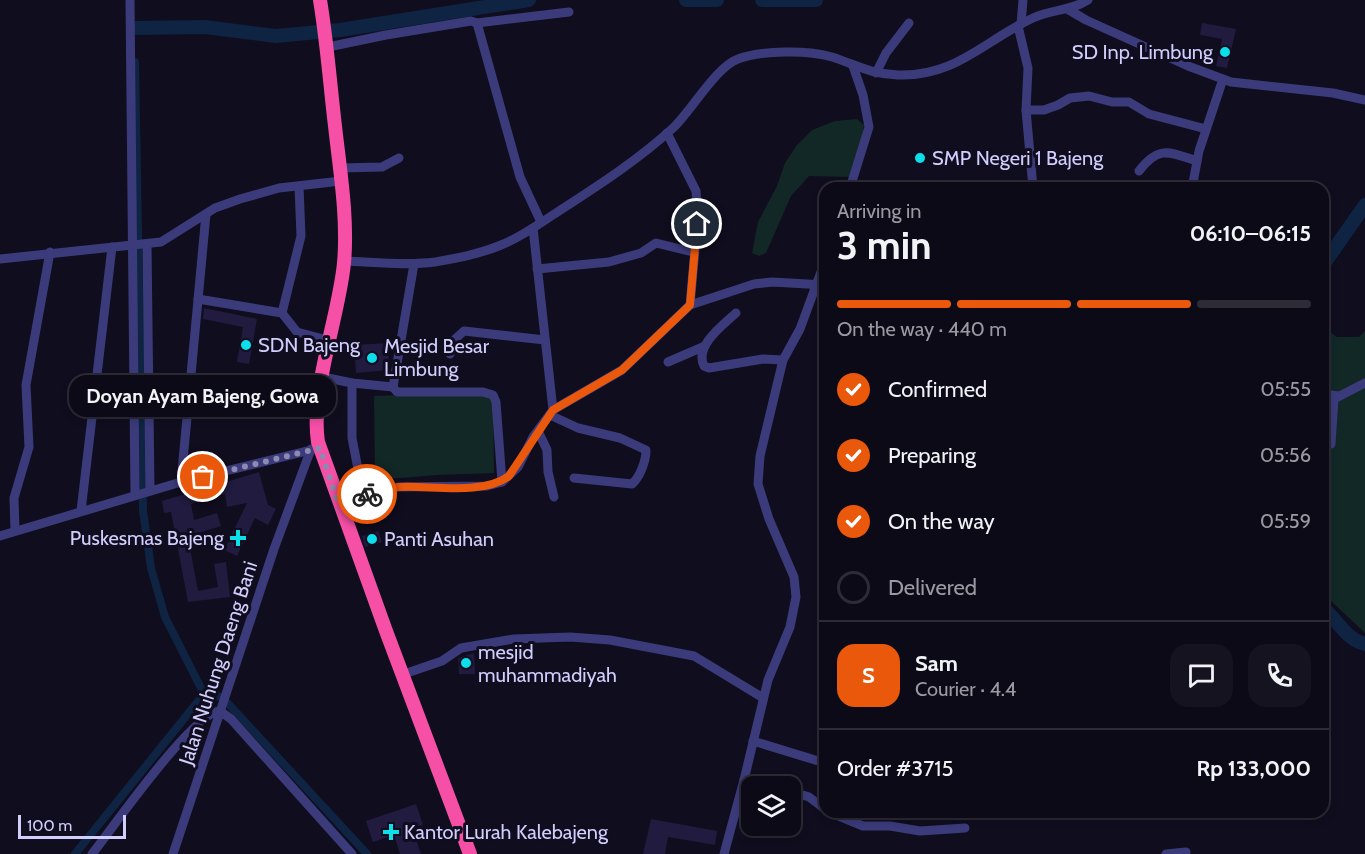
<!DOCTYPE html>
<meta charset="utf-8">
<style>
body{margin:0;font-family:Cabin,sans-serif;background:#151320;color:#f1f3f6;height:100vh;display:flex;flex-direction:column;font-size:22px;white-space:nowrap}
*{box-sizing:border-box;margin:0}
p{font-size:20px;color:#9a9aa1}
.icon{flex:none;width:33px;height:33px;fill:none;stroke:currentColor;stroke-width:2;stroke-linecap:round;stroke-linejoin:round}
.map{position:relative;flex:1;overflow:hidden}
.side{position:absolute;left:819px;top:182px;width:510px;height:636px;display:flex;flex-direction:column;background:#0c0a17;border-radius:18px;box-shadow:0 3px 9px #0003,0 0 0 2px #2c2b36}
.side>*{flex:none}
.fabs{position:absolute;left:741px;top:776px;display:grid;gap:12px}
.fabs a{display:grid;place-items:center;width:60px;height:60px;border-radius:12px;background:#0c0a17;box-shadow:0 3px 9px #0003,0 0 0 2px #2c2b36;font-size:30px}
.scale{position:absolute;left:18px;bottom:15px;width:108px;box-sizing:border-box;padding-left:6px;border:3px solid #d1cefd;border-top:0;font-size:16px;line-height:21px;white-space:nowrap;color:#d1cefd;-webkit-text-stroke:4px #100d1f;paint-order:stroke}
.pin{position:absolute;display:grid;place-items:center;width:51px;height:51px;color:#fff;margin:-26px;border:3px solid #fff;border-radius:50%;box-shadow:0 2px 6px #0007}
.courier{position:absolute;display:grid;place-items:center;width:60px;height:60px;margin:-30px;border:4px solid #ea580c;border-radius:50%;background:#fff;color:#222;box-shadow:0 2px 8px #0007}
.bubble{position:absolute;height:42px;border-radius:18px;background:#0c0a17;box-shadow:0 3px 9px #0003,0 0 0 2px #2c2b36;font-size:20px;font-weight:700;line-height:42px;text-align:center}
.overview em{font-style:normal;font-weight:700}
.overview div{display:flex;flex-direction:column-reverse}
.overview{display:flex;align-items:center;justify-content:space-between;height:102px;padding:0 18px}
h1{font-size:39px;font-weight:700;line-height:45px}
.bar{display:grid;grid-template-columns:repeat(4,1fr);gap:9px 6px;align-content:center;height:72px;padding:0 18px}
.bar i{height:8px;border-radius:4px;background:#2c2b36}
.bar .selected{background:#ea580c}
.bar p{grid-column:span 4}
.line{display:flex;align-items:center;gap:15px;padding:0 18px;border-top:2px solid #2c2b36}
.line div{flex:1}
.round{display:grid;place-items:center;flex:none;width:63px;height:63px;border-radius:18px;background:#151320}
ol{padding:0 18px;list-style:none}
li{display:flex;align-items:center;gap:18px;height:66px}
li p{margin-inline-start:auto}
li .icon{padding:6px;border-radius:50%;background:#ea580c;color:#fff;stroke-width:4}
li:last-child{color:#9a9aa1}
li i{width:33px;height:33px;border:3px solid #2c2b36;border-radius:50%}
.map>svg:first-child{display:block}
.green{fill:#112827}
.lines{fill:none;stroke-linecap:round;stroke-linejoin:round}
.canal{stroke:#0e2442;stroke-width:8}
.river{stroke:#0e2442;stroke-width:14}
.building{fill:#201b3f}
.minor{stroke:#3b3b7b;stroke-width:9}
.highway{stroke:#f64fa6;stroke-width:14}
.done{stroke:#8d8aaf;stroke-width:6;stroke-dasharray:0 10.8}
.route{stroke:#ea580c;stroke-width:8}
.poi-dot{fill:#0cdeea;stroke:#100d1f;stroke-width:2}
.labels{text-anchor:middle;stroke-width:6;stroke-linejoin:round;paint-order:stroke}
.poi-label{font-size:20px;fill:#d1cefd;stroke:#100d1f;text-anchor:start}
.street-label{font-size:20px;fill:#d1cefd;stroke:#100d1f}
</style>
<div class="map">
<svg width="1365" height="854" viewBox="0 0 1365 854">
<rect width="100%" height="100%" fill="#100d1f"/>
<g class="green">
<path d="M857,119L864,125L859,158L852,177L809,176L791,196L766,253L759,256L752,253L758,222L777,186L785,163L797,145L812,130L835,121Z"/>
<path d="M1323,327L1337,337H1359L1365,331V633L1330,600L1323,596Z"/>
<path d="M493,392L494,473L437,475L375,480L374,396Z"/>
</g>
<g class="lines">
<g class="canal">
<path d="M135,62L143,511L151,568L165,617L204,694"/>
<path d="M204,694L222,697L367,854"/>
<path d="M75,854L204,694"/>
</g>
<g class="river">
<path d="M686,0H717"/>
<path d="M762,0H816"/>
<path d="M134,28L205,27L276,36L340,30L529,0"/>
<path d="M1323,265L1365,205"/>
<path d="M1323,608C1337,619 1346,640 1365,644"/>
</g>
</g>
<g class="building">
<path d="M1202,23L1236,29L1227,68L1216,66L1222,39L1200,35Z"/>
<path d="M204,308L257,319L249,364L237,362L243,327L203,319Z"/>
<path d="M388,343L389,370L356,373L354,345Z"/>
<path d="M259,472L268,505L276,509L268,525L255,518L237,556L224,550L247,503L227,507L225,494L191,504L194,520L217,513L221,526L192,535L194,547L190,548L198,591L218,587L214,564L226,562L230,597L188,602L171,512L164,513L162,501Z"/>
<path d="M378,531L382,542L365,547L362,536Z"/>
<path d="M474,653L475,674H459L458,658Z"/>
<path d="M416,804L423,825L412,828L421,854H400L394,835L373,842L366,821Z"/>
<path d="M651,819L717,831L715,845L668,837L665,854H643Z"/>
</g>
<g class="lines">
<g class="minor">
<path d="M130,0L135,495"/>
<path d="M1069,10L1086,20L1188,66L1231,82L1333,93L1365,100"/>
<path d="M477,23L569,12"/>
<path d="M1021,24L1023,0"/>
<path d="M1018,26L1028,68L1026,110L1033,188"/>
<path d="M328,47L386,35L471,21L477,23L520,177L541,222"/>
<path d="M876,73L886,53L909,23"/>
<path d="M1026,110H1044L1058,105L1070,98L1089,96L1112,102H1129L1149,114L1206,129"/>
<path d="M667,133L696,191L698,216L690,305"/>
<path d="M340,168L382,167L399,158"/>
<path d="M1139,171C1159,145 1169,152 1197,161"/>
<path d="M1193,184L1207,188"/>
<path d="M850,188L869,127L863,95L853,66"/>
<path d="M1192,188L1199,151L1223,79"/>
<path d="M533,228L553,410"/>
<path d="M147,244L150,491"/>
<path d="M0,259L161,242L215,208L240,199L279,188L341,181"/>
<path d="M344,261C374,262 405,266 435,262C457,258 480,254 501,245C522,237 540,223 559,211C599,185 638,160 673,128C691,111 717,66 738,59C761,50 809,50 832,57C857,65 870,74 898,75C956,77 985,40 1033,18C1052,9 1071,11 1088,0"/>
<path d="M414,264L393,387L397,392H483L493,395L496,402L502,482"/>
<path d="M537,269L609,262L641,253L656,243L693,252"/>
<path d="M198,299L282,313L297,332L331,341"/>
<path d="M282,313L301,236L299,186"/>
<path d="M736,313C723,325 694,346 704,366L709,368L763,359L783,360"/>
<path d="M450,354L454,340L464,331L545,340"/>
<path d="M668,362L705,346"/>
<path d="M323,377L352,383L393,387"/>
<path d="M352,383V438L363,495"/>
<path d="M1323,394L1338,396"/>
<path d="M550,415L578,428L620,438L646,450C646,461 640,477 632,484L574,478"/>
<path d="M538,431L547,450L548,472L554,497"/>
<path d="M1331,444L1334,399L1365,383"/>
<path d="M181,482L206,214"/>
<path d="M338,503L398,487L487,486L502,482L518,467L533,437L553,410L622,370L690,305L754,284L772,282L825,285"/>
<path d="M81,511L112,247"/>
<path d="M15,531L14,498L29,447L26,385L50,252"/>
<path d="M0,536L181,482L315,449"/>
<path d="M404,674L442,661L461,648L514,639L570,637L610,640L694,656L763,698"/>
<path d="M753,741L825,763"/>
<path d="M744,780L768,786"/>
<path d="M790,791L809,797L825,809"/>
<path d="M829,812L863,826H890L920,831L965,828"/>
<path d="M92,854C112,829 194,711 220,711L231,719L352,854"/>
<path d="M173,854L274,549L311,449"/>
<path d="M724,854L744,780L768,680L790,627L796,597L794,577L769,519L758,484L760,456L783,360L800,329L825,261"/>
<path d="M1166,854L1186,852"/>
</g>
<path class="highway" d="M320,0C327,42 330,84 335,126C340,171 348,218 344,263C339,316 310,391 318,442L386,631L470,854"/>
</g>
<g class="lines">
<path class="done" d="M203,477L320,448L338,503L367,494"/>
<path class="route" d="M367,494C378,491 389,488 399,487C431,485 482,496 509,476L553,410L622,370L690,305L697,224"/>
</g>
<g class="poi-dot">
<circle cx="1225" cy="52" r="6"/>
<circle cx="920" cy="158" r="6"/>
<circle cx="246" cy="345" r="6"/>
<circle cx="372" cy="358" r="6"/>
<path d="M235 529h6v6h6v6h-6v6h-6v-6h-6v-6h6z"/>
<circle cx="372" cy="539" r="6"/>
<circle cx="466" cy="663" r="6"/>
<path d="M388 823h6v6h6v6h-6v6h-6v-6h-6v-6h6z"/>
</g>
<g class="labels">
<g class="poi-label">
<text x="1213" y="59" text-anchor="end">SD Inp. Limbung</text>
<text x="932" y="165">SMP Negeri 1 Bajeng</text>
<text x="258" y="352">SDN Bajeng</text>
<text x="384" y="353">Mesjid Besar<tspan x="384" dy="23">Limbung</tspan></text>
<text x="224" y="545" text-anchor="end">Puskesmas Bajeng</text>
<text x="384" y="546">Panti Asuhan</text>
<text x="478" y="659">mesjid<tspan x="478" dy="23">muhammadiyah</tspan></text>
<text x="404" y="839">Kantor Lurah Kalebajeng</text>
</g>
<g class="street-label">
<text transform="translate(218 663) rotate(-72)" y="7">Jalan Nuhung Daeng Bani</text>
</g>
</g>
</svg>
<div class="fabs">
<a><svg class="icon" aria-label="layers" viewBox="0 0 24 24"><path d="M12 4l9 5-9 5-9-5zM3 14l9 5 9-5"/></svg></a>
</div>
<div class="scale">100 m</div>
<div class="pin" style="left:203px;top:477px;background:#ea580c"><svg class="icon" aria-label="bag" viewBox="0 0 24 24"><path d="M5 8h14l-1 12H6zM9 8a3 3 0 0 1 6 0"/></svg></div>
<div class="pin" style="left:697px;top:224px;background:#1f2937"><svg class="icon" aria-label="home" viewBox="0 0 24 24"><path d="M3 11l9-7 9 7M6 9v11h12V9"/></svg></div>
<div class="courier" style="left:367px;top:494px"><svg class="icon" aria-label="bike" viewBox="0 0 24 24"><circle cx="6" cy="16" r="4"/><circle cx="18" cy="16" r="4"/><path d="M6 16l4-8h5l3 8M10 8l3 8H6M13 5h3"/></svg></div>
<div class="bubble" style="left:69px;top:375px;width:267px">Doyan Ayam Bajeng, Gowa</div>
<section class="side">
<div class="overview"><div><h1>3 min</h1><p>Arriving in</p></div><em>06:10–06:15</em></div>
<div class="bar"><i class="selected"></i><i class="selected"></i><i class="selected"></i><i></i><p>On the way · 440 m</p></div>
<ol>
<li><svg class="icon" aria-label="check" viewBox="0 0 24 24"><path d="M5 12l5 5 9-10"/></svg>Confirmed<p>05:55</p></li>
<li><svg class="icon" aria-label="check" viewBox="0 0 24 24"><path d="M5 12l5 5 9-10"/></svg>Preparing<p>05:56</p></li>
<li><svg class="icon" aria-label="check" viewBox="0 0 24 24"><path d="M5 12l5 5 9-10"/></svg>On the way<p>05:59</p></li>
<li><i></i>Delivered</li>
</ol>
<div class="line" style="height:108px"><b class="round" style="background:#ea580c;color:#fff">S</b><div><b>Sam</b><p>Courier · 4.4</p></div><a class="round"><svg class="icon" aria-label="chat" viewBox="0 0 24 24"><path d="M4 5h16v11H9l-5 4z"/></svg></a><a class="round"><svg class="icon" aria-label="phone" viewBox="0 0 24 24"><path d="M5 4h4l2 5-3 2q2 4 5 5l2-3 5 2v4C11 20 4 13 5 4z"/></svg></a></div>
<div class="line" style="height:78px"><div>Order #3715</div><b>Rp 133,000</b></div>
</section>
</div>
